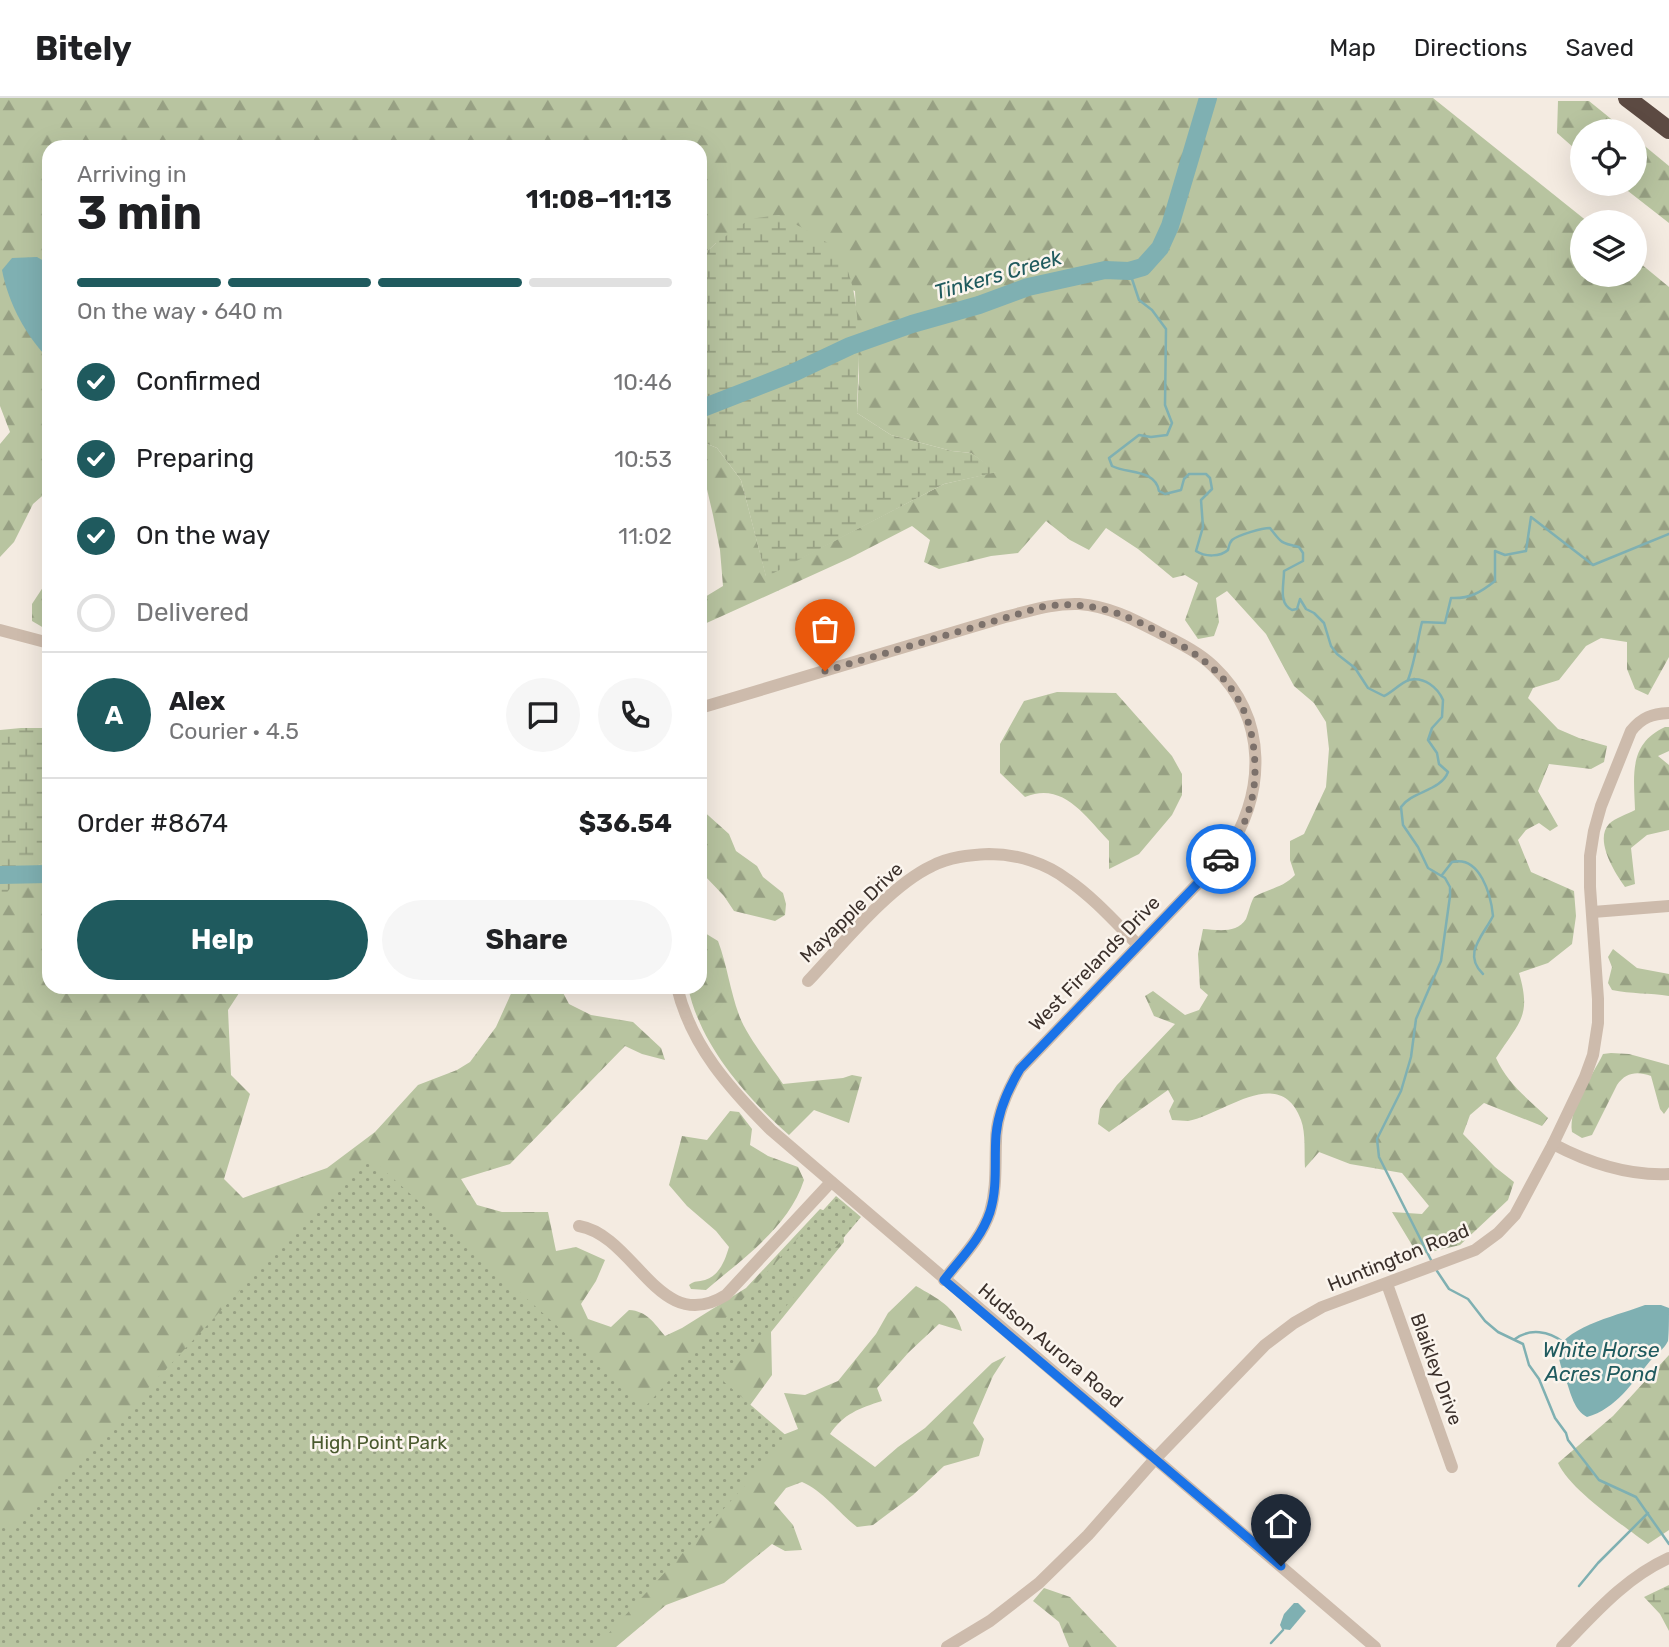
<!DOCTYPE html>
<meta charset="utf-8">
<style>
body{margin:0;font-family:Rubik,sans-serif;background:#f6f6f6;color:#202124;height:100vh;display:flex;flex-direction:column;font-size:26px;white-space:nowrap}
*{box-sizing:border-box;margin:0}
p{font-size:23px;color:#757577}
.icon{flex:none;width:38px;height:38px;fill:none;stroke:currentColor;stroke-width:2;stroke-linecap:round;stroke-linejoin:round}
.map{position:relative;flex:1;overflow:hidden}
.details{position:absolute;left:42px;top:42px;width:665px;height:854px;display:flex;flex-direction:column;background:#fff;border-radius:21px;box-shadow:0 7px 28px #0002}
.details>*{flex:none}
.buttons{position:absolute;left:1570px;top:21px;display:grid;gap:14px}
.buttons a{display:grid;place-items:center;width:77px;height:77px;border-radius:50%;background:#fff;box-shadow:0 7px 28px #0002;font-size:35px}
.pin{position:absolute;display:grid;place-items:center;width:60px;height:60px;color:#fff;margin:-72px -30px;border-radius:50% 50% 50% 0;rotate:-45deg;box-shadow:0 0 7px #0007}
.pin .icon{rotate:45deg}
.courier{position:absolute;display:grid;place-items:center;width:70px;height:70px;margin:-35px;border:5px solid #1a73e8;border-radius:50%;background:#fff;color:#222;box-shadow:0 2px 9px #0007}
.overview em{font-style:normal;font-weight:700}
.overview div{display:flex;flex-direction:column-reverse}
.overview{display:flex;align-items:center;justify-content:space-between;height:119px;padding:0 35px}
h1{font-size:46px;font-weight:700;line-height:52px}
.bar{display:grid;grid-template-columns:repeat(4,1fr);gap:10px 7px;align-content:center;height:84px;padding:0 35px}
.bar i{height:9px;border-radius:5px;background:#e0e0e0}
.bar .current{background:#1f5a5e}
.bar p{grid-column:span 4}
.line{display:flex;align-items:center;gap:18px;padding:0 35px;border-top:2px solid #e0e0e0}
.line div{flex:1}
.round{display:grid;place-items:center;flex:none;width:74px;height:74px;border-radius:37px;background:#f6f6f6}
ol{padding:0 35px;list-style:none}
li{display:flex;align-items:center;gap:21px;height:77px}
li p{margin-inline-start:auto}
li .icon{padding:7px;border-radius:50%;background:#1f5a5e;color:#fff;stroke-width:4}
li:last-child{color:#757577}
li i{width:38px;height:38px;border:4px solid #e0e0e0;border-radius:50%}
.button{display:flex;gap:14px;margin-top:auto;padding:14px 35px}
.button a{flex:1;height:80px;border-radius:42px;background:#1f5a5e;color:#fff;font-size:28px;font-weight:700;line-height:80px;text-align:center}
.button a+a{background:#f6f6f6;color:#202124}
header{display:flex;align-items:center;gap:42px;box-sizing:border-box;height:98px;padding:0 35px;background:#fff;border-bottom:2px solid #e0e0e0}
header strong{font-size:33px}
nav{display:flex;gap:38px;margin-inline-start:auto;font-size:24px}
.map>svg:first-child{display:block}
.forest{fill:url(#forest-firs)}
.wetland{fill:url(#wetland-marsh)}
.park{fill:url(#park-dots)}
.water{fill:#7fb0b2}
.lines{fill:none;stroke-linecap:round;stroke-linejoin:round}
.stream{stroke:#7fb0b2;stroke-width:2.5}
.river{stroke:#7fb0b2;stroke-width:18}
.minor{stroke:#cdbbac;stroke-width:12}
.highway{stroke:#5c4a42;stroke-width:18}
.done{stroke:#7c716b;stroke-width:7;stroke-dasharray:0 12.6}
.route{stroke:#1a73e8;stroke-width:9}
.labels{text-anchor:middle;stroke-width:5;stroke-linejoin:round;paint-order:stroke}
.street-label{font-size:19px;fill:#3b302b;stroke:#fbf5ee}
.park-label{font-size:19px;fill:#4a5a2e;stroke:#fbf5ee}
.water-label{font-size:21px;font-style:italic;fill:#1f5a5e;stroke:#fbf5ee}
</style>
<header>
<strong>Bitely</strong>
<nav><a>Map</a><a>Directions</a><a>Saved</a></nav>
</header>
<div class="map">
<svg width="1669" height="1549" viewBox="0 0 1669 1549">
<defs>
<pattern id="forest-firs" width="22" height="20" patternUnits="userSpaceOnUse" patternTransform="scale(1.75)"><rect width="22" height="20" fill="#b8c4a0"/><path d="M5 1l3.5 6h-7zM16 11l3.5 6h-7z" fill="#97a083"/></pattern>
<pattern id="wetland-marsh" width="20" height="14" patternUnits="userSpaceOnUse" patternTransform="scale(1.75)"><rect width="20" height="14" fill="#b8c4a0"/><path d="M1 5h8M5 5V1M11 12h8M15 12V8" fill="none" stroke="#97a083"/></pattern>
<pattern id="park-dots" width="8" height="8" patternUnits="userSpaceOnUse" patternTransform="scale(1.75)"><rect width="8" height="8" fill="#b8c4a0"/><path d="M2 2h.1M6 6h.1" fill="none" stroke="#97a083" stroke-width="1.8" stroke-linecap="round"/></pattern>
</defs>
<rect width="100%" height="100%" fill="#f4ebe1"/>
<g class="forest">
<path d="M0,0H1433L1588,124H1582V177H1634L1635,161L1669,189V559L1648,597L1635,591L1627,571V544L1601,540L1586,548L1559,582L1533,590L1528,600L1558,631L1579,640L1607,648L1604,664L1591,671L1549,666L1538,693L1558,728L1550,733L1539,725L1526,732L1518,742L1531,774L1574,793L1576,818L1572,846L1548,865L1519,875C1532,919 1519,924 1496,960C1508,986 1528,1001 1548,1020L1542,1028L1484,1005L1470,1017L1463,1036L1495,1069L1514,1084L1508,1102L1460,1147L1418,1157L1392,1114L1422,1116L1429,1108L1402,1075L1350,1066L1319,1054L1305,1070C1304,1055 1306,1035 1301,1022C1280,965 1223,1017 1188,1023C1183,1023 1177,1022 1172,1022L1169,1013L1174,1003L1168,992L1109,1034L1098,1026L1100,1011L1117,987L1175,926L1154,918L1145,898L1153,893L1185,917L1199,912L1208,897L1200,890L1198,856L1203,831C1217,832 1237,836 1246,821C1249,814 1250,806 1254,799C1269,790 1283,790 1295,777L1290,762V743L1304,736L1326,689L1329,651L1326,624L1314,605L1294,588L1266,536L1227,493L1216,500L1219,524L1214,538L1198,541L1185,522L1198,485L1185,477L1173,480L1138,451L1106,430L1089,452L1070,442L1046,423L1018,455L991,458L939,471L924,464L930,442L912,428L850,460L700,528V502L723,488L720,452L713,417L706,387L700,377V343L717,350L741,382L766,478L944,386L996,374L971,355L952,353L891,337L857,315L859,278L855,193L716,145L700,160V49H49V392L33,406L14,444L0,459V346L10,334L0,308Z"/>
<path d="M1558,3H1589L1626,33H1582V57L1557,35Z"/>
<path d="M1635,40L1669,68V125L1619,86H1634Z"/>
<path d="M49,480V533L32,523V506Z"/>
<path d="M1057,594L1116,595L1172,658L1182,676V697L1172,717L1139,756L1109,771V743C1085,718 1063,683 1025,699L1000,675V646L1024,603Z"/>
<path d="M1665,629H1669V653L1658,658L1669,667V732L1647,737L1631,750L1635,786L1625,789C1615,775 1594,742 1609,726C1615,720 1628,716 1635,712C1634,678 1628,646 1665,629Z"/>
<path d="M700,710L729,736L736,753L757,768L763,779L783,795L786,806L785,817L775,823L734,813L724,798L704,777H700Z"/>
<path d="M49,763V889H243L228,912L231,977L250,996L224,1081L243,1100L327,1070L375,1034L418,987L457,972L470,964L496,929L514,889H560L569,906L591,917L633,924L661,950L665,962L642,956L625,948L510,1066L461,1081L477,1107L502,1114H548L556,1153L576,1149L605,1162L596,1183L581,1206L588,1221L611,1229L629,1212C647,1213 654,1225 665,1238L682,1230L746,1190L820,1111L842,1119L844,1144L771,1234L772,1277L748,1310L775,1340L798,1331L784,1295L805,1297L838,1283L876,1236L888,1215L916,1188C938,1201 955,1208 962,1233L939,1226L909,1254L877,1290L882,1303C860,1310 843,1316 830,1336L875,1369L898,1349L925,1330L992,1265L1006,1258L993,1278L973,1325L984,1341L979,1358L944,1368L913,1397L873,1427L857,1429C839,1415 823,1393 802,1384L786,1390L774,1405L793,1427L802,1452L785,1453L772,1446L724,1485L666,1507L616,1549H0V780Z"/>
<path d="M700,832L718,843C727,867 730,892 739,917C746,937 770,967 783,986L843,980L852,977L862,979L849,1025L814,1012L789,1037C746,999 700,947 688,889H700Z"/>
<path d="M1613,851L1637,870L1669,876V898C1650,895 1631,896 1612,892L1608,885L1612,869L1608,859Z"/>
<path d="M1611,955L1629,956L1669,967V1009L1664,1016L1660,1011L1651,978C1637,973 1626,974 1617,987L1592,1037L1582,1040L1572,1034C1568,1009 1592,979 1603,956Z"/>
<path d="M730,1013L739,1014L752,1031L750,1047L768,1058L798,1069L804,1082C789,1129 742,1161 706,1192L691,1191L689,1187C695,1182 698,1184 705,1182C720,1177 725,1162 729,1149L716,1133L687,1108L669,1087L682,1038L707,1042Z"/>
<path d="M1669,1257V1432L1648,1446C1624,1428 1570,1392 1558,1365L1613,1318Z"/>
<path d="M1044,1490L1070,1499L1117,1549H1069L1059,1524L1033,1503Z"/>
</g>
<g class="wetland">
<path d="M779,117C791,124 833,145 839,155C865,195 858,269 857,315L891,337L952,353L971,355L998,374L944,386L766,479L741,382L717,350L700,343V160L716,145L750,121Z"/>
<path d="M21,630H49V763L25,772L0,803V632Z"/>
<path d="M1669,1487V1533L1660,1516L1644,1499Z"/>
</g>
<path class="park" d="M367,1057L646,1308L836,1098L861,1119L723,1283L789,1340L596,1549H0V1422L13,1434Z"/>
<g class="water">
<path d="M37,159L49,166V261C26,239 8,204 2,172L12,160Z"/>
<path d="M1645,1207H1661L1669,1210C1669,1219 1669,1235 1668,1243C1665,1250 1656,1257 1650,1263C1633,1284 1616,1311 1587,1319C1574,1312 1571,1296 1566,1282C1563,1274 1557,1260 1559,1251C1565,1229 1625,1215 1645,1207Z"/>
<path d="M1294,1505H1298L1306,1513L1290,1532L1282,1531L1280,1527L1284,1516Z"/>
</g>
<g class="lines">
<g class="stream">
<path d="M1131,178L1139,202L1152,212L1166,231L1165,307L1172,325L1167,337L1151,339L1139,337L1109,360L1112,368C1127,376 1155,371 1159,393L1165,396L1181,392L1184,381L1189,376H1206L1210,380L1212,391L1201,402L1203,429L1196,453C1205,459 1220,459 1228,452C1229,448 1229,445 1232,442C1238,437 1262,430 1270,430C1281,445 1281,445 1299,449L1303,455V463L1284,473C1284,488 1278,505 1292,512L1297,511L1300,501L1306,511L1314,515L1324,525L1331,548L1337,556L1355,570L1368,590L1384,598C1393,594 1400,585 1409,582C1424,578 1438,590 1443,602L1442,619L1432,630L1428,642L1437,655L1439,666L1448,674C1441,693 1412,693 1401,709L1403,727L1418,749L1428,770L1445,780L1450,789V798L1441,863L1416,921L1411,959L1401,993L1377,1041L1379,1059L1432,1164"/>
<path d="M1408,582C1415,563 1417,544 1422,524L1445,525L1451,500C1470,501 1481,494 1495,483V453L1505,457L1526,453L1531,419L1593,467L1669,436"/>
<path d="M1442,777L1452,764C1480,757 1491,797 1493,818C1483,838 1462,856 1483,876"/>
<path d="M1435,1170L1449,1191L1468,1201L1485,1223L1498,1234L1523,1246L1529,1267L1539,1281L1555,1320L1566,1335L1568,1342L1599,1382L1636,1399L1669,1446"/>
<path d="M1515,1241C1530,1230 1549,1233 1563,1244"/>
<path d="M1579,1488L1598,1465L1648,1415"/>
<path d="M1271,1545L1283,1532"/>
</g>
<g class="river">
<path d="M700,311L795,274L850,248L912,226L979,207L1028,189L1105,172L1129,173L1143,169L1160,150L1170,128L1208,0"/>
<path d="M0,777L49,776"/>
</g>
<g class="minor">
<path d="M0,532L49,545"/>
<path d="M700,610L1005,519C1030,513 1053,505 1079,506C1108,508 1133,521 1158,534C1177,544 1197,553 1213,568C1269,621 1266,696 1225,757L1020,971C1007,993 996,1017 996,1043C995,1067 997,1090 990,1114C981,1141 961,1160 944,1182"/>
<path d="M1593,814L1669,808"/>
<path d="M808,883C841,848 889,788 932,768C949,759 969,757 989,756C1017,756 1046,765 1068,782C1094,800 1116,825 1138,847"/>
<path d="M677,889C691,948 730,991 771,1032L1375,1549"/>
<path d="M1553,1046C1589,1065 1629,1078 1669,1076"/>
<path d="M579,1128C636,1138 659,1239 726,1197L831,1084"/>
<path d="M1387,1186L1452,1369"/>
<path d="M947,1549L990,1523L1039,1485L1088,1437L1155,1361L1265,1247L1294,1225L1322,1209L1475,1152L1498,1135L1515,1117L1553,1046L1585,979L1593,957L1598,925V901L1590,789V758L1594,733L1601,708L1631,633C1642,619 1652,616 1669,615"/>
<path d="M1562,1549C1595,1515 1625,1480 1669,1460"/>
</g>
<path class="highway" d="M1627,0L1669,32"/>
</g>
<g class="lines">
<path class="done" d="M825,573L1045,508C1092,503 1122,514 1162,536C1221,568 1255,602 1255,673C1255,704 1243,737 1221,761"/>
<path class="route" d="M1221,761L1020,971C1008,991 998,1014 996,1037C994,1063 998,1088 990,1114C981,1141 961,1160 944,1182L1281,1468"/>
</g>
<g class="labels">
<g class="street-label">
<text transform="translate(851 814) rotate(-44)" y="7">Mayapple Drive</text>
<text transform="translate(1094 865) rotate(-46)" y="7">West Firelands Drive</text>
<text transform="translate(1398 1159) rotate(-22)" y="7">Huntington Road</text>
<text transform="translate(1051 1247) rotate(40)" y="7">Hudson Aurora Road</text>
<text transform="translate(1437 1271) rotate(70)" y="7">Blaikley Drive</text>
</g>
<g class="park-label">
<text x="379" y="1351">High Point Park</text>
</g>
<g class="water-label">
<text transform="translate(998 177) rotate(-16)" y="7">Tinkers Creek</text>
<text x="1601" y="1259">White Horse<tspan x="1601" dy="24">Acres Pond</tspan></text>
</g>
</g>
</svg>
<div class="buttons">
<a><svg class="icon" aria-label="locate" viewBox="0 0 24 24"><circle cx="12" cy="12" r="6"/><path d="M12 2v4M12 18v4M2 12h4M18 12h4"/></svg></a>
<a><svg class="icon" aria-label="layers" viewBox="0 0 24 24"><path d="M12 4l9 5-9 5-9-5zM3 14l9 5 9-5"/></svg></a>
</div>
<div class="pin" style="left:825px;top:573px;background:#ea580c"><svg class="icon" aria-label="bag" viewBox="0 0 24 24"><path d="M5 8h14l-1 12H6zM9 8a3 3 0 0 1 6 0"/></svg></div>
<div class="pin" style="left:1281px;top:1468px;background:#1f2937"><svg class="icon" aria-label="home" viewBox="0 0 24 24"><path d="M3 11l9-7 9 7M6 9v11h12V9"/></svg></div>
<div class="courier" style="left:1221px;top:761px"><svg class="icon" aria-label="car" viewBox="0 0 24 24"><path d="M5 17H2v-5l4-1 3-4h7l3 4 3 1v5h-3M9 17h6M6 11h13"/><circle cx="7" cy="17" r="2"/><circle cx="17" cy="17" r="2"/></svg></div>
<section class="details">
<div class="overview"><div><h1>3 min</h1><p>Arriving in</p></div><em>11:08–11:13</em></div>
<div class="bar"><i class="current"></i><i class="current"></i><i class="current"></i><i></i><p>On the way · 640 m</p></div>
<ol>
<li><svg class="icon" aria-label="check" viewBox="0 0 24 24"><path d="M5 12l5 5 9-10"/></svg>Confirmed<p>10:46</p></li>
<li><svg class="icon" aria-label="check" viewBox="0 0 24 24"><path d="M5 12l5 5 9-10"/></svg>Preparing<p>10:53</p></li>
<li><svg class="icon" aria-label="check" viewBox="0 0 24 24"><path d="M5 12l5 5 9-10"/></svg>On the way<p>11:02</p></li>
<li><i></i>Delivered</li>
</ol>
<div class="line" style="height:126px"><b class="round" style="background:#1f5a5e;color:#fff">A</b><div><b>Alex</b><p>Courier · 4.5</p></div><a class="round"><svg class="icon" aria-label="chat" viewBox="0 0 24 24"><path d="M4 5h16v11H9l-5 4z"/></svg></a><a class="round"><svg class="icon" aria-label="phone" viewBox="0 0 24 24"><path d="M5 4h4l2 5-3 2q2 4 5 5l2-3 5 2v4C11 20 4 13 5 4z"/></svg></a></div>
<div class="line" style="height:91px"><div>Order #8674</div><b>$36.54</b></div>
<div class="button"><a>Help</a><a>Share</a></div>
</section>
</div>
